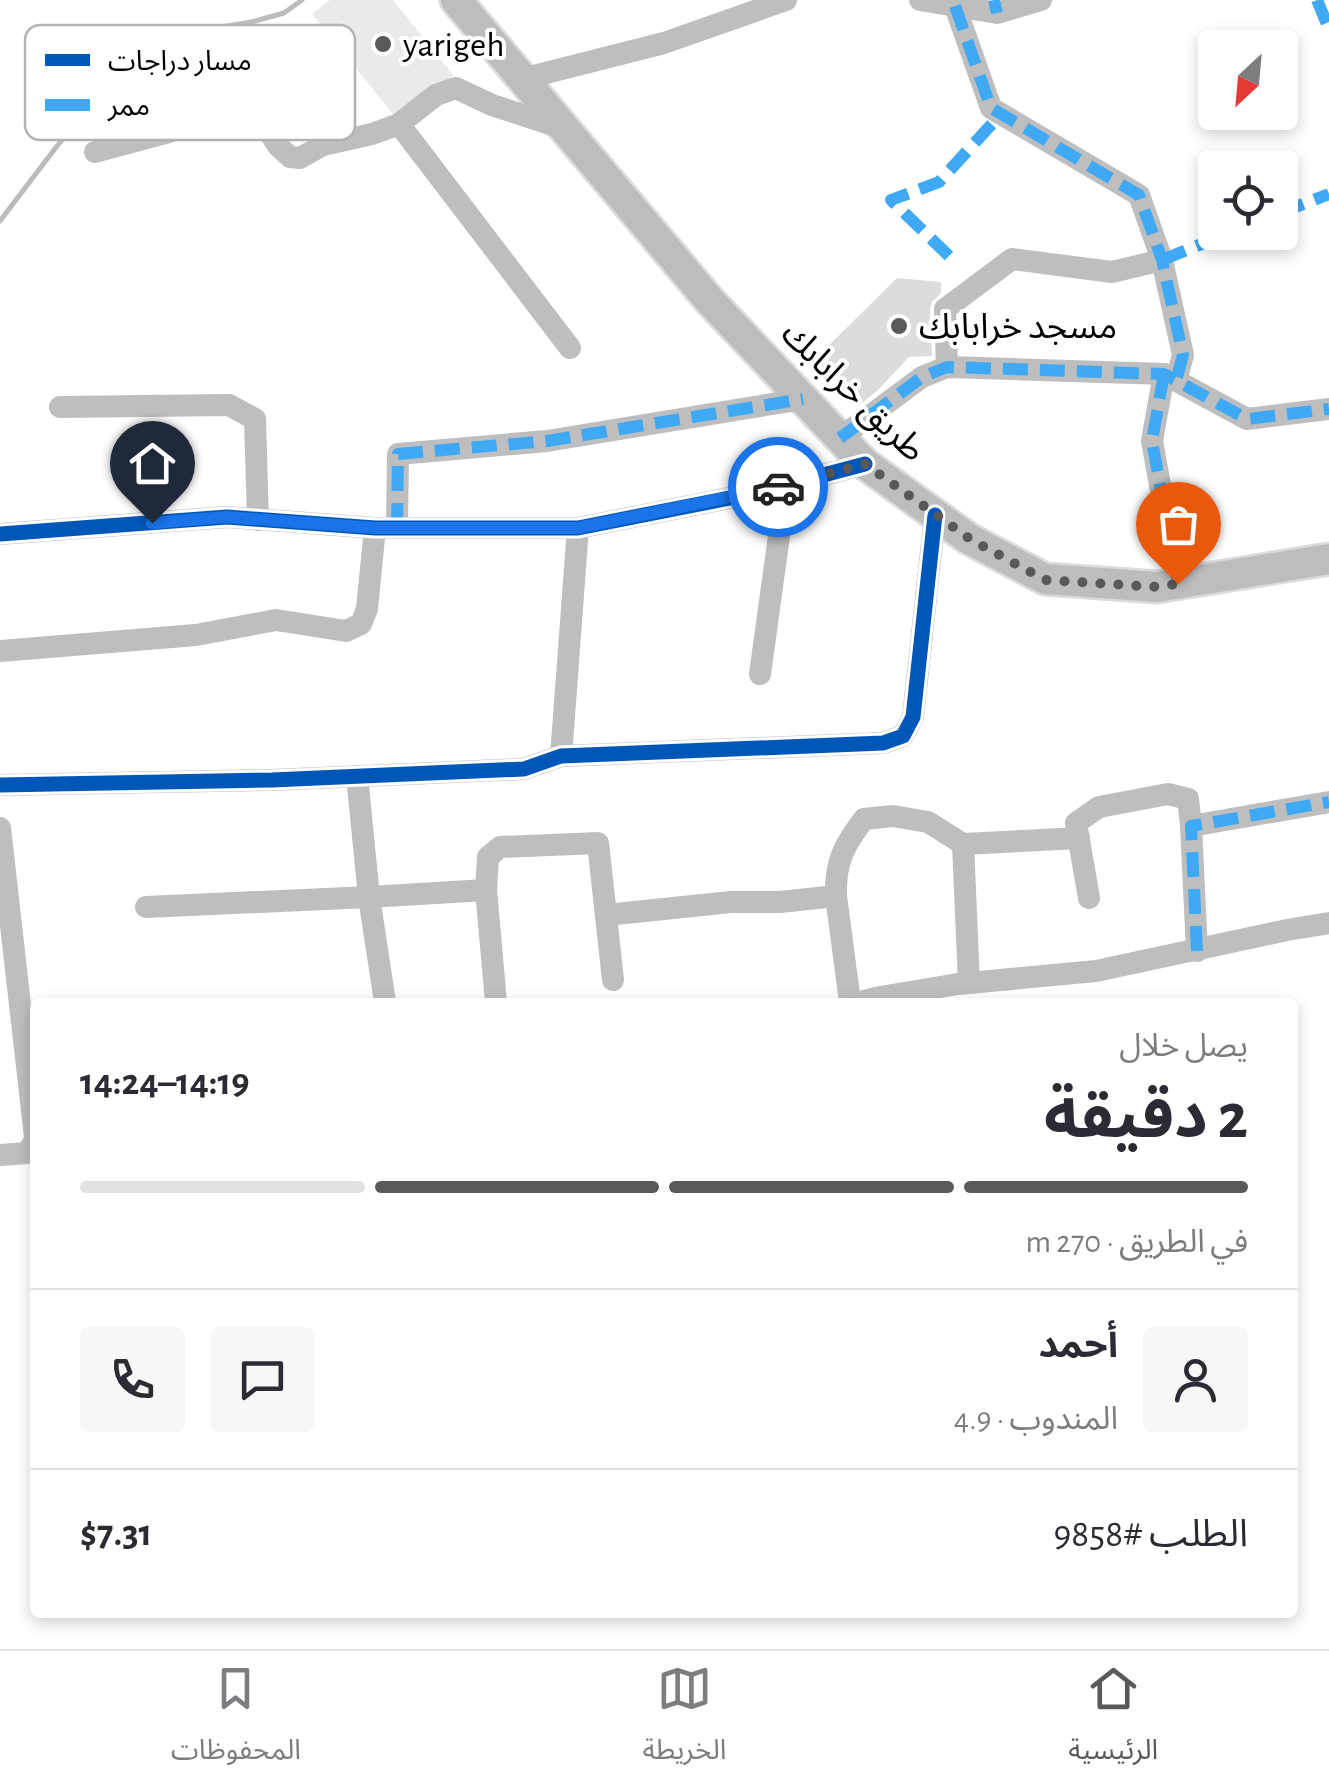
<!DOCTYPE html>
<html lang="ar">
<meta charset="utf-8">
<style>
body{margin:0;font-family:"Alegreya Sans","Noto Sans Arabic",sans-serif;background:#f7f7f7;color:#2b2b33;direction:rtl;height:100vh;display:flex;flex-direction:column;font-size:38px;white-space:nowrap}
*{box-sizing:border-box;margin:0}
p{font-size:32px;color:#7c7c81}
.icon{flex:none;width:55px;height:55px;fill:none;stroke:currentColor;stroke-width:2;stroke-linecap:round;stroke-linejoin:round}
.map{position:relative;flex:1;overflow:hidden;direction:ltr}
.sheet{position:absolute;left:30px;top:998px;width:1268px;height:620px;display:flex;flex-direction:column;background:#fff;border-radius:10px;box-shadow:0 5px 15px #0003;direction:rtl}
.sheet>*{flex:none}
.needle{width:65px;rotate:206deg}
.tools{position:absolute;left:1198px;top:30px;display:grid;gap:20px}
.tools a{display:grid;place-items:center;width:100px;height:100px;border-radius:10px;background:#fff;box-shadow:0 5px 15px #0003;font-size:50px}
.pin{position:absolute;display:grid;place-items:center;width:85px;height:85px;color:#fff;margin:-102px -42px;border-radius:50% 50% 50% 0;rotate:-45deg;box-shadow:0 0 10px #0007}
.pin .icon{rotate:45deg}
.courier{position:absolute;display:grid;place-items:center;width:100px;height:100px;margin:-50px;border:8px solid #1a73e8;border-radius:50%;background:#fff;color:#222;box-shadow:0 2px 12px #0007}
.overview em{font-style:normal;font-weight:700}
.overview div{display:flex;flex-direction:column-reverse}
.overview{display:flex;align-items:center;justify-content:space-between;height:170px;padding:0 50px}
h1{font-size:65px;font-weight:700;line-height:75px}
.bar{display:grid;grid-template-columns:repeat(4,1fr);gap:15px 10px;align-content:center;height:120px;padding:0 50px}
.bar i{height:12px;border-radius:8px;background:#e1e1e2}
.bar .on{background:#595959}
.bar p{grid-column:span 4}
.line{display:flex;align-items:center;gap:25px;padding:0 50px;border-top:2px solid #e1e1e2}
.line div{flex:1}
.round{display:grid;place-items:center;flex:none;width:105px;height:105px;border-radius:10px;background:#f7f7f7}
.dock{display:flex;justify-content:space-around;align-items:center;height:140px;border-top:2px solid #e1e1e2;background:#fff;font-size:28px;color:#7c7c81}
.dock a{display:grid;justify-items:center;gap:5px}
.dock .on{color:#595959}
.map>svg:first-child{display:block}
.green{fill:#eaeaea}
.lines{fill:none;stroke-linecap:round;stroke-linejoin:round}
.stream{stroke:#bcbcbc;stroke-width:5}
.building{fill:#dcdcdc}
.major-casing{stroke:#dbdbdb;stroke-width:35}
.minor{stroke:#bebebe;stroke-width:22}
.major{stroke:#bdbdbd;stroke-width:30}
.quiet{stroke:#3fa9f5;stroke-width:12;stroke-dasharray:25 12;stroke-linecap:butt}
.cycleway-casing{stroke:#fff;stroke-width:21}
.cycleway{stroke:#0057b8;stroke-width:15}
.done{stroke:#595959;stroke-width:10;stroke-dasharray:0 18}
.route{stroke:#1a73e8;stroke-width:12}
.poi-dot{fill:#595959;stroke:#fff;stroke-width:4}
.labels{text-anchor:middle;stroke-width:8;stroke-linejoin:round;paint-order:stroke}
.poi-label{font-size:35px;fill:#000;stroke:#fff;text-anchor:start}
.street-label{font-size:35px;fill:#000;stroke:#fff}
.key{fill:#fff;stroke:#b2b2b2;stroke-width:2.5}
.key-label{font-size:28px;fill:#000}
</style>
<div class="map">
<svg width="1329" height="1649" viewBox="0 0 1329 1649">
<rect width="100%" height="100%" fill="#fff"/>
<path class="green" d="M330,0H393L453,75L397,119L312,14Z"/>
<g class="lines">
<path class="stream" d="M0,221L57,146L121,71L146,46L196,31L252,22L284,13L302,0"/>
</g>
<path class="building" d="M897,278L941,282V293L932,302L930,309L932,356L909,357L877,391L858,406L815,359Z"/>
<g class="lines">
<g class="major-casing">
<path id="major" d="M456,0L710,301L840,438L865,464L969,539L1045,579L1157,587L1329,559"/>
</g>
<g class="minor">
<path d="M920,0L997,13L1041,0"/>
<path d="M955,6L991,108L1139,195L1162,260L1183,355L1176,381"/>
<path d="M522,79L664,43L786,0"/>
<path d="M399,124L570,348"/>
<path d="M95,152L233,115L248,118L270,133L278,146L290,157L300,158L323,145L372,134L399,124L436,95L456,88L492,105L565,129"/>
<path d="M947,367L945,309L1012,259L1112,272L1162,260"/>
<path d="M1164,374L1152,441L1178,584"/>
<path d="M60,407L229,405L255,419L258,520"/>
<path d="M840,438L922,377L947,367L1164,374L1247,419L1329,409"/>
<path d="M397,528L398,454L547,441L803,399"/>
<path d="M0,534L227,517L375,528H578L755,493L865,464"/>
<path d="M0,651L196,635L276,620L346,631L361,624L367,609L375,528"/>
<path d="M760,674L786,485"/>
<path d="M561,756L578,528"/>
<path d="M357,776L369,897L486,890L496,1002"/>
<path d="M0,785L272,780L524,769L561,756L883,743L903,736L913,717L935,515"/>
<path d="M0,828L35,1137"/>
<path d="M963,844L1079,838"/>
<path d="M486,890L488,857L500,847L598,843L613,980"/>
<path d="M836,896L850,1002"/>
<path d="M1089,898L1076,823L1099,807L1168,794L1188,799L1191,826"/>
<path d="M146,907L369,897L385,1002"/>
<path d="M606,915L731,902H780L836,896C835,862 844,845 864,819L893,816L928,822L963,844L969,983"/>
<path d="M1197,951L1191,826L1329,802"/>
<path d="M860,1002L880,997L958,984L1096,971L1287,930L1329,923"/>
<path d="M0,1155L27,1153L35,1140"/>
</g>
<use href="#major" class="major"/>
<g class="quiet">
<path d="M994,0L997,13"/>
<path d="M1317,0L1329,29"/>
<path d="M955,6L991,108L1139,195L1162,260L1183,355L1176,381"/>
<path d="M1280,213L1329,194"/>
<path d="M949,256L891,200L939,182L1001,114"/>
<path d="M1162,260L1231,232"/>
<path d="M1164,374L1152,441L1178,584"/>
<path d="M840,438L922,377L947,367L1164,374L1247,419L1329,409"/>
<path d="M397,528L398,454L547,441L803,399"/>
<path d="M1197,951L1191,826L1329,802"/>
</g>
<g class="cycleway-casing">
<g id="cycleway">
<path d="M0,534L227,517L375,528H578L755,493L865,464"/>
<path d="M0,785L272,780L524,769L561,756L883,743L903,736L913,717L935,515"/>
</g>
</g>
<use href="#cycleway" class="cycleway"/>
</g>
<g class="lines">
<path class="done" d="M778,487L865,464L970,539L1045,580L1157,587L1178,584"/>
<path class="route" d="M152,523L227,517L375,528H578L778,487"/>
</g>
<g class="poi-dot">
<circle cx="383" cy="44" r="10"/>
<circle cx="899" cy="326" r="10"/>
</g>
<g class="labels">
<g class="poi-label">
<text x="403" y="56">yarigeh</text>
<text x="919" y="338">مسجد خرابابك</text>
</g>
<g class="street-label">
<text transform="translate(854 391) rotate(44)" y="12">طريق خرابابك</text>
</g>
</g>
<rect x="25" y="25" width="330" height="115" rx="15" class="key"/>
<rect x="45" y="54" width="45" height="12" fill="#0057b8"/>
<rect x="45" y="99" width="45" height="12" fill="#3fa9f5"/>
<g class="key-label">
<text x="108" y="70">مسار دراجات</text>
<text x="108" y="115">ممر</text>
</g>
</svg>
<div class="tools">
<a><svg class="needle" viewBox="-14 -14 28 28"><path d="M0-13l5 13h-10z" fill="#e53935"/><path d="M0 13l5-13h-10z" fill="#7c7c81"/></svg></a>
<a><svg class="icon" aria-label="locate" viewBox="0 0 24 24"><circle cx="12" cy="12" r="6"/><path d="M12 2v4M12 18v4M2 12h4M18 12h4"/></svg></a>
</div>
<div class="pin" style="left:1178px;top:584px;background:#ea580c"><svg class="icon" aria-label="bag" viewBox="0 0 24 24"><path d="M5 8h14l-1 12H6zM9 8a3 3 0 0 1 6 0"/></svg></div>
<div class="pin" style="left:152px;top:523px;background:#1f2937"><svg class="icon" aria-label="home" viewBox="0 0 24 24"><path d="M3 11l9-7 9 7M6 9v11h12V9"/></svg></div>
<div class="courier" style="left:778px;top:487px"><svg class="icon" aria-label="car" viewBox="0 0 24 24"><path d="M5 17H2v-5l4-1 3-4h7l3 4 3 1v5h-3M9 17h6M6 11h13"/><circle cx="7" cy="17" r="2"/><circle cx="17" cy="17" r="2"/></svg></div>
<section class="sheet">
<div class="overview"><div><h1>2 دقيقة</h1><p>يصل خلال</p></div><em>14:19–14:24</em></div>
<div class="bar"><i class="on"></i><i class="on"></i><i class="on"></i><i></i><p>في الطريق · 270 m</p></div>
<div class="line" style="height:180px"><a class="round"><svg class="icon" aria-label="person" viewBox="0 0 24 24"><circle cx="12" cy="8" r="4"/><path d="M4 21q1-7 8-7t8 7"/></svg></a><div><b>أحمد</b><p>المندوب · 4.9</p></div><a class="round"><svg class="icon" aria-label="chat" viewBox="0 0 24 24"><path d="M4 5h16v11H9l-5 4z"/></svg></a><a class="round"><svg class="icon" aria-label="phone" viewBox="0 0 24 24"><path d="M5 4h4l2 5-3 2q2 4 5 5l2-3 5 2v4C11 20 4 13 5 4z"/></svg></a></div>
<div class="line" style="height:130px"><div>الطلب #9858</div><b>$7.31</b></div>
</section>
</div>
<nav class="dock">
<a class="on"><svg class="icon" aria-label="home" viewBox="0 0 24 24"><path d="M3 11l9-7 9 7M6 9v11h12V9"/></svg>الرئيسية</a>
<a><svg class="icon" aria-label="map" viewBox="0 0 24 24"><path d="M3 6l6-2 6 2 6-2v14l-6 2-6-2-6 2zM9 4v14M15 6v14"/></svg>الخريطة</a>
<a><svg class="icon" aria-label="saved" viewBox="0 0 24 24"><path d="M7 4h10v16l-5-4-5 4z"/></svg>المحفوظات</a>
</nav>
